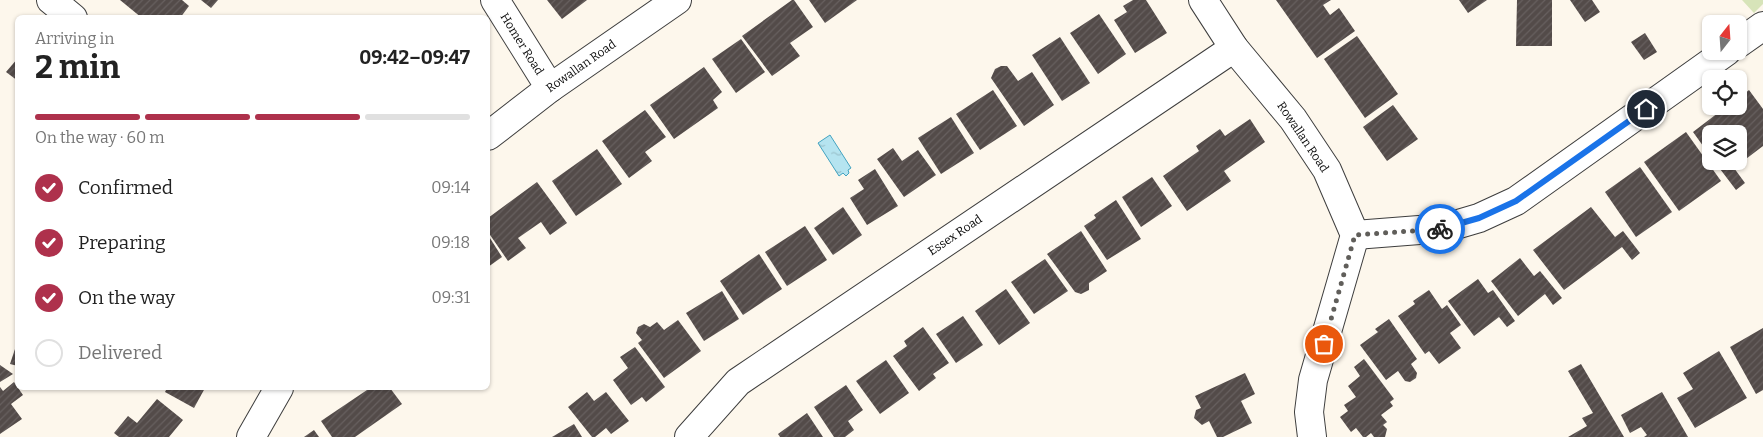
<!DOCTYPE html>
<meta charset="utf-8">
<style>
body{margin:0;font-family:Bitter,serif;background:#f6f6f6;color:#222;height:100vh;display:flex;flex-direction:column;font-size:19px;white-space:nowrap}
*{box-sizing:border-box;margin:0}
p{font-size:16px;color:#767676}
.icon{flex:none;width:28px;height:28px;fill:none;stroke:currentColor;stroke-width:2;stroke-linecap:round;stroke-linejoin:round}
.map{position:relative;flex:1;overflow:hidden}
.sheet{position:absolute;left:15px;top:15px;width:475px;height:375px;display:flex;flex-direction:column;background:#fff;border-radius:8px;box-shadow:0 1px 4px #0004}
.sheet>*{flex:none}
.needle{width:32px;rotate:17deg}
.buttons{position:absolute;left:1702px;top:15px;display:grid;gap:10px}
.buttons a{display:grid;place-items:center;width:45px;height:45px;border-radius:8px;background:#fff;box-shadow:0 1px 4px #0004;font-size:25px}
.pin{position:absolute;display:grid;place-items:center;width:42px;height:42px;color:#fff;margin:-21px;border:2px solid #fff;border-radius:50%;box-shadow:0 1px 5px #0007}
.courier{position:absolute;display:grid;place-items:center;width:50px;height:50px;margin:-25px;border:4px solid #1a73e8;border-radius:50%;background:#fff;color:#222;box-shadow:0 1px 6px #0007}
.summary em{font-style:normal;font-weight:700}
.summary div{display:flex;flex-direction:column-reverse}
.summary{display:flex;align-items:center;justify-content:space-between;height:85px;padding:0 20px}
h1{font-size:32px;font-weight:700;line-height:38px}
.bar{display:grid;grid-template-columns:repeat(4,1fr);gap:8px 5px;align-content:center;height:60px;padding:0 20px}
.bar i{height:6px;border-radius:4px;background:#e0e0e0}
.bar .on{background:#ae314c}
.bar p{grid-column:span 4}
ol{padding:0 20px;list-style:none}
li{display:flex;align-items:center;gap:15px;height:55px}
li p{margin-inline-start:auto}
li .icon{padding:5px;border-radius:50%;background:#ae314c;color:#fff;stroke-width:4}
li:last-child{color:#767676}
li i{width:28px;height:28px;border:2px solid #e0e0e0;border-radius:50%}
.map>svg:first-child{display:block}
.grass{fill:#d7e4b9}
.water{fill:url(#water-ripples);stroke:#43a3c0}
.building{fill:url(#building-hatch)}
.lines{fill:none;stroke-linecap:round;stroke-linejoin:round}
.minor-casing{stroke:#3e3e3e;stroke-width:30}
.minor{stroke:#fff;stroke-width:28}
.done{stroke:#605e5a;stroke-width:5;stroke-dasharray:0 9}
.route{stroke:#1a73e8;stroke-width:6}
.labels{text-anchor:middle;stroke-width:5;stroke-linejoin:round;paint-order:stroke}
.street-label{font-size:12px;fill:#0b0b0b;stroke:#fff}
</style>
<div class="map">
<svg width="1763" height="437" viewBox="0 0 1763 437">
<defs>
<pattern id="water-ripples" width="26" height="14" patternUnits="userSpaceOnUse" patternTransform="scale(1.25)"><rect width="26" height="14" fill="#b5e4f0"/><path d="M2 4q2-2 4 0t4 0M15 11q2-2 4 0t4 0" fill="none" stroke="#9ac2cc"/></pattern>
<pattern id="building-hatch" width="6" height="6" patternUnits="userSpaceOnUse" patternTransform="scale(1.25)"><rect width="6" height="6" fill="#534b49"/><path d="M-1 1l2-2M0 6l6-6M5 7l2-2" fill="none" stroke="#67605f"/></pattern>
</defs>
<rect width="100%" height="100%" fill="#fdf7ec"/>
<path class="grass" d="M1742,0H1763V4L1754,13Z"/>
<path class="water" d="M830,135L851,168L848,170L849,173L846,176L843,173L839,176L818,143Z"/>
<g class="building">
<path d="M120,0H182L189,6L180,18H142Z"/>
<path d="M201,0H218L211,8Z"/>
<path d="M547,0H587L562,19Z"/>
<path d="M792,0H794L813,27L790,43L800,56L772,76L742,36Z"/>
<path d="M809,0H857L825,23Z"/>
<path d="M1133,0H1146L1167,33L1135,53L1114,20L1127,12L1123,6Z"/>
<path d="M1276,0H1331L1323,5L1330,15L1339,8L1355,31L1317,58Z"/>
<path d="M1459,0H1487L1468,13Z"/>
<path d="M1517,0H1552V46H1516Z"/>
<path d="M1570,0H1592L1600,12L1585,22Z"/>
<path d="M1099,14L1126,54L1098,74L1070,33Z"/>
<path d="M1645,33L1657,52L1644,60L1631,42Z"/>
<path d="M1357,36L1398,94L1365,118L1324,59Z"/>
<path d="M1060,37L1090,83L1062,101L1032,55Z"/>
<path d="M741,39L765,72L736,93L712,59Z"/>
<path d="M18,58V81L6,72Z"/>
<path d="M1001,66H1007L1018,81L1032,72L1054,105L1024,126L991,78L995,69Z"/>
<path d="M704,67L722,92L713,100L718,108L674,139L650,105Z"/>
<path d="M993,90L1017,126L980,150L956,114Z"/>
<path d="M1749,90L1763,109V146L1734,168L1745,183L1736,190L1714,161H1739V134H1711V157L1693,132L1727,106H1739V98Z"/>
<path d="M1393,105L1418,139L1387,161L1363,127Z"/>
<path d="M645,110L666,137L645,152L652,161L629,178L602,141Z"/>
<path d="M951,117L974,153L941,174L918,138Z"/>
<path d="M1250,119L1265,142L1224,171L1231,181L1187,211L1163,176L1199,151L1196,146L1220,129L1225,136Z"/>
<path d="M1686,132L1721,181L1679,211L1644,162Z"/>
<path d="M893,148L902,161L918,150L936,175L904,197L877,159Z"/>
<path d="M597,149L622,184L576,216L552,181Z"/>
<path d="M1640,167L1672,212L1636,237L1605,192Z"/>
<path d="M875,169L898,206L867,225L850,198L864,189L858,180Z"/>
<path d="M1152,177L1172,206L1141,227L1122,197Z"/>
<path d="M537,182L567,223L550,235L541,222L518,238L526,248L508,261L488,232V218Z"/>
<path d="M1116,200L1141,239L1107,260L1084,226L1096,218L1094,215Z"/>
<path d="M843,207L862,235L833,255L814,228Z"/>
<path d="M1591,207L1615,237L1623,231L1640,253L1632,260L1622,247L1564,290L1533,250Z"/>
<path d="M805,226L827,260L787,286L765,252Z"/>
<path d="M1081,231L1107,271L1089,283V290L1081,294L1075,292L1047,254Z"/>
<path d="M488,235L502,257L488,267Z"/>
<path d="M759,254L782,289L743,315L720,281Z"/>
<path d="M1520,258L1534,276L1540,271L1562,298L1553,305L1545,294L1518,316L1491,281Z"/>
<path d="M1045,259L1068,291L1034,314L1011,282Z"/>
<path d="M1478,279L1488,293L1493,290L1515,321L1507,327L1499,317L1474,336L1448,301Z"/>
<path d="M1006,289L1030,323L999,345L975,311Z"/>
<path d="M1429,290L1442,309L1447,305L1461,325L1450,333L1461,348L1439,364L1429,351L1425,354L1398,316L1415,304L1413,301Z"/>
<path d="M722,291L739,319L704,341L686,313Z"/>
<path d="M963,316L983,345L956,363L936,334Z"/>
<path d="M1389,319L1417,359L1411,364L1417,373L1416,378L1410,382L1405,381L1398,371L1386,380L1360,345L1378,332L1375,329Z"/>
<path d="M678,320L701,351L664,378L638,343L642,340L636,333L638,327L644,324L650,327L657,322L664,330Z"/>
<path d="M923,327L949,363L933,374L936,378L919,391L893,356L907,346L904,341Z"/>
<path d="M1763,328V390L1756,394L1730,347Z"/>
<path d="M17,343H18V366L10,364Z"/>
<path d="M635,347L665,387L646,402L642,397L631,405L613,380L628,368L620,357Z"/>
<path d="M1719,351L1747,398L1695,428L1677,398L1693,389L1683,373Z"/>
<path d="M1364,359L1394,399L1390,402L1393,406L1381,415L1387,422L1383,425L1387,429L1385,437H1374L1371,433L1366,437H1363L1356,428L1351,432L1340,417L1348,411L1344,405L1356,397L1348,386L1360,376L1354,367Z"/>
<path d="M886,360L909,393L880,414L856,381Z"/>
<path d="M1581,364L1624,437H1568L1587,426L1582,418L1593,413L1568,371Z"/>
<path d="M0,365L13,374L0,382Z"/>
<path d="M1245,373L1255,394L1241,401L1252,423L1223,437H1217L1209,421L1202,425L1194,418L1196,410L1201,408L1195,396Z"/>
<path d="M14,382L23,395L11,404L22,419L0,434V387L3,391Z"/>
<path d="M846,385L863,410L848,421L854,430L845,437H834L814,407Z"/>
<path d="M167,388H205L194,408L165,392Z"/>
<path d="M370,388H390L402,404L355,437H332L321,421Z"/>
<path d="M587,392L594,401L606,392L629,421L611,434L606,428L595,437H592L568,407Z"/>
<path d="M1662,392L1688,437H1644L1647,435L1641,427L1630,433L1621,415Z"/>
<path d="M157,399L183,420L169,437H119L114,433L128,416L137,423Z"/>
<path d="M807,413L823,437H780L778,434Z"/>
<path d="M574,424L582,437H552Z"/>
<path d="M314,430L319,437H304Z"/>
</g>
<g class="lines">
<g class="minor-casing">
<g id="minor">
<path d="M51,0L73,18"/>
<path d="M495,0L550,88"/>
<path d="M1203,0L1234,48L1293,119L1327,170L1355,235L1313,380L1309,412L1312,437"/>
<path d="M1739,43L1763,26"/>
<path d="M488,136L550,88L677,0"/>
<path d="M1355,235L1445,228L1479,218L1516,201L1727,51"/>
<path d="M251,437L279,388"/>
<path d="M689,437L738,382L1234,48"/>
</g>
</g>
<use href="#minor" class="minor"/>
</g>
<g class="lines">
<path class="done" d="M1324,344L1355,235L1440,229"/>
<path class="route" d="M1440,229L1479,218L1516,201L1646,109"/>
</g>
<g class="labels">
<g class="street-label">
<text transform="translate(522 44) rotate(58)" y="4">Homer Road</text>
<text transform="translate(581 66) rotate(-35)" y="4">Rowallan Road</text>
<text transform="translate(1303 137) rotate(56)" y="4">Rowallan Road</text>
<text transform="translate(955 235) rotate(-34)" y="4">Essex Road</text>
</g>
</g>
</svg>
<div class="buttons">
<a><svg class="needle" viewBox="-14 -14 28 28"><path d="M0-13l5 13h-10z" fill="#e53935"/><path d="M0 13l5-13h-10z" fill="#767676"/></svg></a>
<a><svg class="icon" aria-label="locate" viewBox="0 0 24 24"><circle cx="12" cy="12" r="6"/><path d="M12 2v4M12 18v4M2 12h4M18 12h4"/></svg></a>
<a><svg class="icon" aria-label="layers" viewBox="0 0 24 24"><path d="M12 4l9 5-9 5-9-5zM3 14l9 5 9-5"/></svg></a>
</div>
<div class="pin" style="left:1324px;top:344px;background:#ea580c"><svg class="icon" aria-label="bag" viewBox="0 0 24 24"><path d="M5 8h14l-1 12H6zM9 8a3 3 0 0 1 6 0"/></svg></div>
<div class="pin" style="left:1646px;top:109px;background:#1f2937"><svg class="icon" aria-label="home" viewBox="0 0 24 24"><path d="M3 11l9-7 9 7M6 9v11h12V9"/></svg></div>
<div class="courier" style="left:1440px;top:229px"><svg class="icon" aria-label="bike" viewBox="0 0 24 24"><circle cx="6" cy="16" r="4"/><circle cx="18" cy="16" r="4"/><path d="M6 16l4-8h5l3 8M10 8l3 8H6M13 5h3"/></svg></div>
<section class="sheet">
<div class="summary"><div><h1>2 min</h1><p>Arriving in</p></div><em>09:42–09:47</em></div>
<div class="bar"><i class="on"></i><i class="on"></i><i class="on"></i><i></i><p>On the way · 60 m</p></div>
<ol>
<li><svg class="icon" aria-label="check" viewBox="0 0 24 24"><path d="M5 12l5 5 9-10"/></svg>Confirmed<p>09:14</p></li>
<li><svg class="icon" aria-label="check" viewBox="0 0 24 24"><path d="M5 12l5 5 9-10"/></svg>Preparing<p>09:18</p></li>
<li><svg class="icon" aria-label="check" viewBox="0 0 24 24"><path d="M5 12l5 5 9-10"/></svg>On the way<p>09:31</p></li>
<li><i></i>Delivered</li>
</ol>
</section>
</div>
